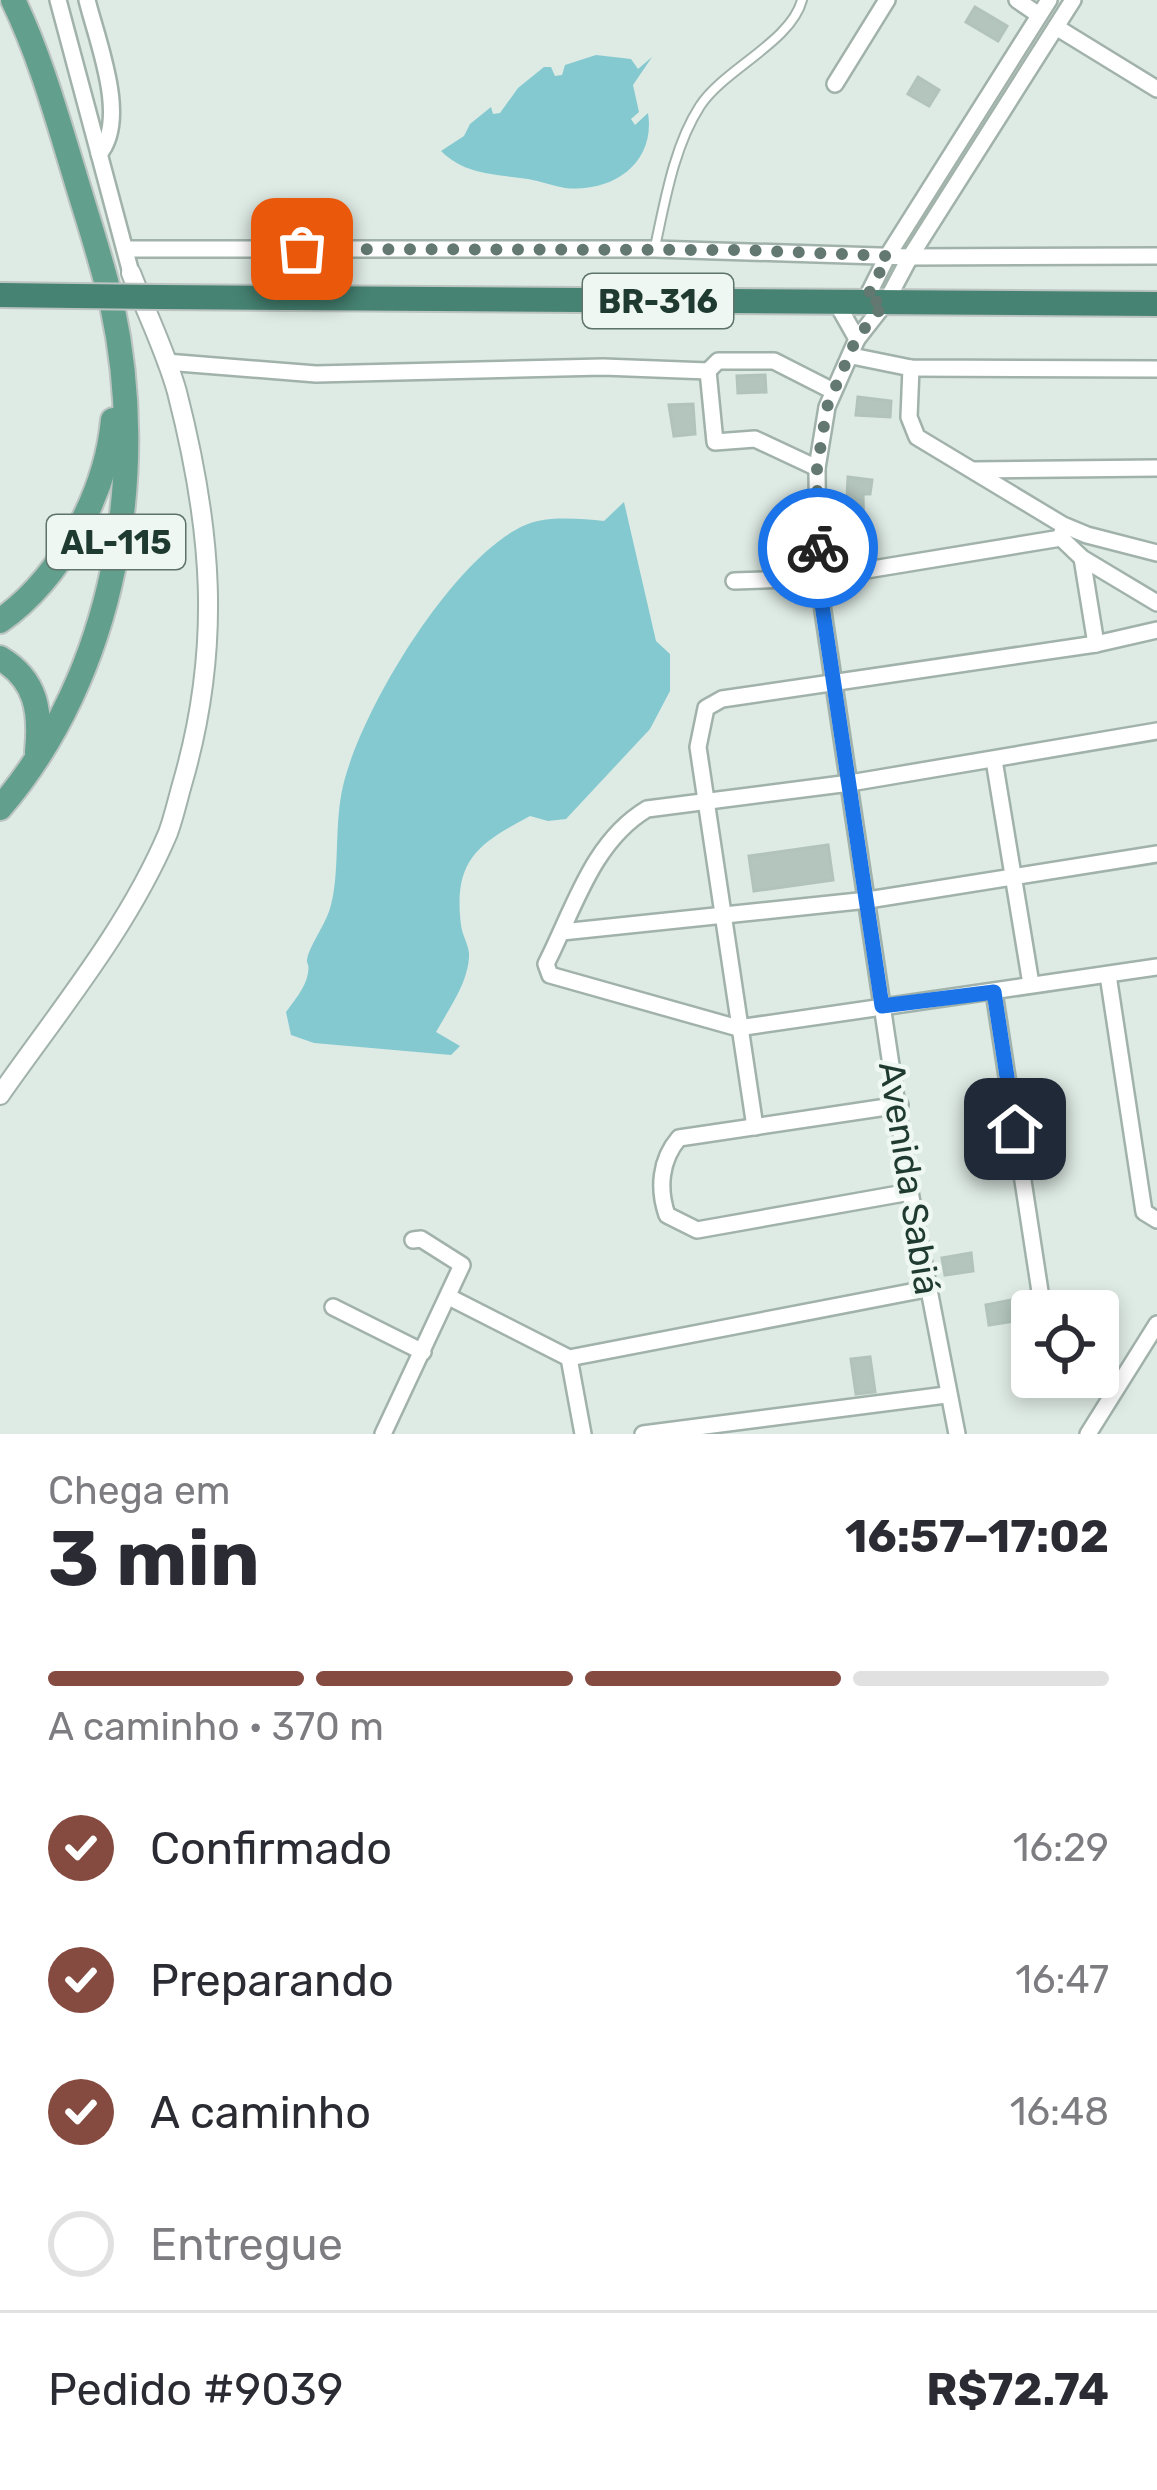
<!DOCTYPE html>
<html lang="pt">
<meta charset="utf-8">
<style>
body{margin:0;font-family:Rubik,sans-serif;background:#f2f2f3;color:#2b2b33;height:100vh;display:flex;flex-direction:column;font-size:45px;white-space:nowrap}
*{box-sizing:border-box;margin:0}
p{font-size:39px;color:#7c7c81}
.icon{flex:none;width:66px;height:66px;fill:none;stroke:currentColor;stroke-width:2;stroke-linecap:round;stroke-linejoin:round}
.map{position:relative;height:1434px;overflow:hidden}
.panel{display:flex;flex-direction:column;background:#fff;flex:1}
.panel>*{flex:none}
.tools{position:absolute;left:1011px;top:1290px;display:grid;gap:24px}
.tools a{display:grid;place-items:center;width:108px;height:108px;border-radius:12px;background:#fff;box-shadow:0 6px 18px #0003;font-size:60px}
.pin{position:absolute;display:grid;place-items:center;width:102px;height:102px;color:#fff;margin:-51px;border-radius:24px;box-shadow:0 6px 18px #0006}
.courier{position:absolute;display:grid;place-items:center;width:120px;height:120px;margin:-60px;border:9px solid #1a73e8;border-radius:50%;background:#fff;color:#222;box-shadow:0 3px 15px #0007}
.headline em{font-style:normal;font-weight:700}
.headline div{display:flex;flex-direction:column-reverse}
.headline{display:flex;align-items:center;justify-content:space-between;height:204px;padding:0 48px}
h1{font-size:78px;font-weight:700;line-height:90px}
.bar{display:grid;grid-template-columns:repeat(4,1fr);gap:18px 12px;align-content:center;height:144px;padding:0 48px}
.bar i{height:15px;border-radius:9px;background:#e1e1e2}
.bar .active{background:#854b41}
.bar p{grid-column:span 4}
.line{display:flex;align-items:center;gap:30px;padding:0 48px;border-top:3px solid #e1e1e2}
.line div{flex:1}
ol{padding:0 48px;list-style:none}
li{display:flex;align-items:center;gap:36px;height:132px}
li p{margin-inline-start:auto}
li .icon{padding:12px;border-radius:50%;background:#854b41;color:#fff;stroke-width:4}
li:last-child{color:#7c7c81}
li i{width:66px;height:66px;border:6px solid #e1e1e2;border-radius:50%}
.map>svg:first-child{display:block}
.water{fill:#84c9d0}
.building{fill:#b3c5bd;stroke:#b1c3bb;stroke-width:3}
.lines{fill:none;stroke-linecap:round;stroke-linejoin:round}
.service-casing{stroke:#a1b2ab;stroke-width:12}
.minor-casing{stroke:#a1b2ab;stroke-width:20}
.tertiary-casing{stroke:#a1b2ab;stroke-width:22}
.primary-casing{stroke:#bcc4c1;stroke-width:28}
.trunk-casing{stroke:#bcc4c1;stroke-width:28}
.service{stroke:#fff;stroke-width:8}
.minor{stroke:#fff;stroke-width:15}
.tertiary{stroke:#fff;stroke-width:18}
.primary{stroke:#62a08d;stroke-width:24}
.trunk{stroke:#468372;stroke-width:24}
.trunk-bridge-casing{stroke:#bcc4c1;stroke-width:28;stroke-linecap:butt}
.trunk-bridge{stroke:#468372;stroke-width:24}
.done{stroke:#627870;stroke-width:12;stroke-dasharray:0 21.6}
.route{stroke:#1a73e8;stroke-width:15}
.labels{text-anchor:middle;stroke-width:9;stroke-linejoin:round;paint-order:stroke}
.shield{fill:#eef7f2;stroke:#5d736b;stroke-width:3}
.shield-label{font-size:33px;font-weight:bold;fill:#1f3a31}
.street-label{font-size:36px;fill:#1f3a31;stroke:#eef7f2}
</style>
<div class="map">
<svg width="1157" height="1434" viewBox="0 0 1157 1434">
<rect width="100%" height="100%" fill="#deeae4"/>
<g class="water">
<path d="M596,55L631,59L638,69L652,57L633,85L639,112L631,119L635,125L648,113C656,163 613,193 565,188C553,186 540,181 528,179C495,174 465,175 441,151L464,136L470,124L491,107L493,114L500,113L518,88L544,67H551L555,76L562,75L565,65Z"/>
<path d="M624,502L656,641L670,654V691L650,729L566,819L548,821L530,816C478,844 453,860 461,925C462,934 468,944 469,953C470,980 449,1009 436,1032L460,1046L451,1055L314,1043L291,1035L286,1012C294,1001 306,987 308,973C310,960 305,967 308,955C314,938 327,922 331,905C340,871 334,824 343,786C361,710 451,560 523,526C547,515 579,519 604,521Z"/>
</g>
<g class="building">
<path d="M975,7L1007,26L998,41L966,22Z"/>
<path d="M918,77L939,90L929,106L908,94Z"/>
<path d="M765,375L766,392L738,393L737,376Z"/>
<path d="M858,397L891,401L890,417L856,415Z"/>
<path d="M693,404L695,434L674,436L669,405Z"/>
<path d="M848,477L872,480L870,494H863L864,539H845Z"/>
<path d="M828,845L833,880L754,891L749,856Z"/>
<path d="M971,1253L973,1271L945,1275L942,1258Z"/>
<path d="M1011,1300L1018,1305L1021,1320L989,1325L986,1305Z"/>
<path d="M870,1357L875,1392L856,1394L851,1359Z"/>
</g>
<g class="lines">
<g class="service-casing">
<path id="service" d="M655,247C665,201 674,146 700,106C724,69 791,42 802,0"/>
</g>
<g class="minor-casing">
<g id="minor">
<path d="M58,0L131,273"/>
<path d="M87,0C97,41 129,119 99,154"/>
<path d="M1017,0L1039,15"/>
<path d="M1056,27L1157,89"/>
<path d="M835,84L887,0"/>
<path d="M125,249H655L910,257L1157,256"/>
<path d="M865,301L888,255L1049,0"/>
<path d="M836,302L857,339L827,407L817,468L818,578L910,1192L957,1434"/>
<path d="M857,339L886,302L910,257L1073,0"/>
<path d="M852,356L911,368L1157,369"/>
<path d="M166,362L316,374L603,367L708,371L718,361H774L833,391"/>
<path d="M911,368L909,417L917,437L1063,525L1087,535L1157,553"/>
<path d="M708,371L715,442L755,439L817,468"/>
<path d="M975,470L1157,468"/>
<path d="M1062,532L1061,538L1082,558L1157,603"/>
<path d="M1082,558L1096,644"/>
<path d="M734,581L818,578L1061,538"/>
<path d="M1157,731L850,783L647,809C592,842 574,909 546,964L550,975L738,1028L1157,967"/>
<path d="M994,760L1031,984"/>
<path d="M562,932L868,900L1157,854"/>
<path d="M1108,975L1144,1212L1157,1220"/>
<path d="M994,992L1043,1311"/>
<path d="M900,1105L679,1138C660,1160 658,1189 667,1215L697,1230L910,1192"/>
<path d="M755,1127L698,747L706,708L722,699L1096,644L1157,630"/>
<path d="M449,1297L569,1358L583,1434"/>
<path d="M333,1307L423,1352"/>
<path d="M569,1358L926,1289"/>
<path d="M383,1434L462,1265L421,1239L413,1240"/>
<path d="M643,1434L946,1395"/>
<path d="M1088,1434L1157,1324"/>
</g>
</g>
<g class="tertiary-casing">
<path id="tertiary" d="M0,1095C58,1012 128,928 168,833C174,817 178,798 183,781C222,645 212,528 177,392C166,352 146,312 131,273"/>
</g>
<g class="primary-casing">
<g id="primary">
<path d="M0,621C61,578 106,494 113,420"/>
<path d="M0,658C37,680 41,712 37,752"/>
<path d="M0,808C115,674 149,474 112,305C102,261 87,217 74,173C56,114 40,56 13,0"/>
</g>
</g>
<g class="trunk-casing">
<g id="trunk">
<path d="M0,295L75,296"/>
<path d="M159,297L1157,304"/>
</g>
</g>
<use href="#service" class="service"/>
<use href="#minor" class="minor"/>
<use href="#tertiary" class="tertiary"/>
<use href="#primary" class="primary"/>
<use href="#trunk" class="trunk"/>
<g class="trunk-bridge-casing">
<path id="trunk-bridge" d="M75,296L159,297"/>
</g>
<use href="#trunk-bridge" class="trunk-bridge"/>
</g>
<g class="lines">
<path class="done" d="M302,249L742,250L888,256L865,301L886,302L856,339L827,407L817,469L818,548"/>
<path class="route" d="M818,548V578L882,1006L994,992L1015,1129"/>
</g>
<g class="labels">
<g class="shield">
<rect x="583" y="274" width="150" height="54" rx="9"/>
<rect x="47" y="515" width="138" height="54" rx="9"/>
</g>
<g class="shield-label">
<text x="658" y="313">BR-316</text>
<text x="116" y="554">AL-115</text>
</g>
<g class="street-label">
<text transform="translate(910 1178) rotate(81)" y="13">Avenida Sabiá</text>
</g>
</g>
</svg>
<div class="tools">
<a><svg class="icon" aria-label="locate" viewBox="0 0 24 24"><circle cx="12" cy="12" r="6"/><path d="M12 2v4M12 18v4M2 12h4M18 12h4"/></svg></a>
</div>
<div class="pin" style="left:302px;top:249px;background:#ea580c"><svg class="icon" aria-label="bag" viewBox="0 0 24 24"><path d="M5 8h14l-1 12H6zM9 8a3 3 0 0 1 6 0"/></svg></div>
<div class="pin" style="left:1015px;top:1129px;background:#1f2937"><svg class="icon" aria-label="home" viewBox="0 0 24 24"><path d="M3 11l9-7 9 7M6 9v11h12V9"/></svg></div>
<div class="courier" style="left:818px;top:548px"><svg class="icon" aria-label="bike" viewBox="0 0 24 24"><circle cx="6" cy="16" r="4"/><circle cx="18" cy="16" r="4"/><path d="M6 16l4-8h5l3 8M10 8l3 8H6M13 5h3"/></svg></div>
</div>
<section class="panel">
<div class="headline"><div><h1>3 min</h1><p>Chega em</p></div><em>16:57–17:02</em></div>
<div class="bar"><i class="active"></i><i class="active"></i><i class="active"></i><i></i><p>A caminho · 370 m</p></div>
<ol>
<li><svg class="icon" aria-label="check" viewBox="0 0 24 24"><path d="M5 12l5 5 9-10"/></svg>Confirmado<p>16:29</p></li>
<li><svg class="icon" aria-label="check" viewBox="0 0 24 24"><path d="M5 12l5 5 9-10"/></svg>Preparando<p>16:47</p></li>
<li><svg class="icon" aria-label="check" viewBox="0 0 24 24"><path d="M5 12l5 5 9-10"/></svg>A caminho<p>16:48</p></li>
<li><i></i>Entregue</li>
</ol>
<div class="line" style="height:156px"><div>Pedido #9039</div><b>R$72.74</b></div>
</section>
